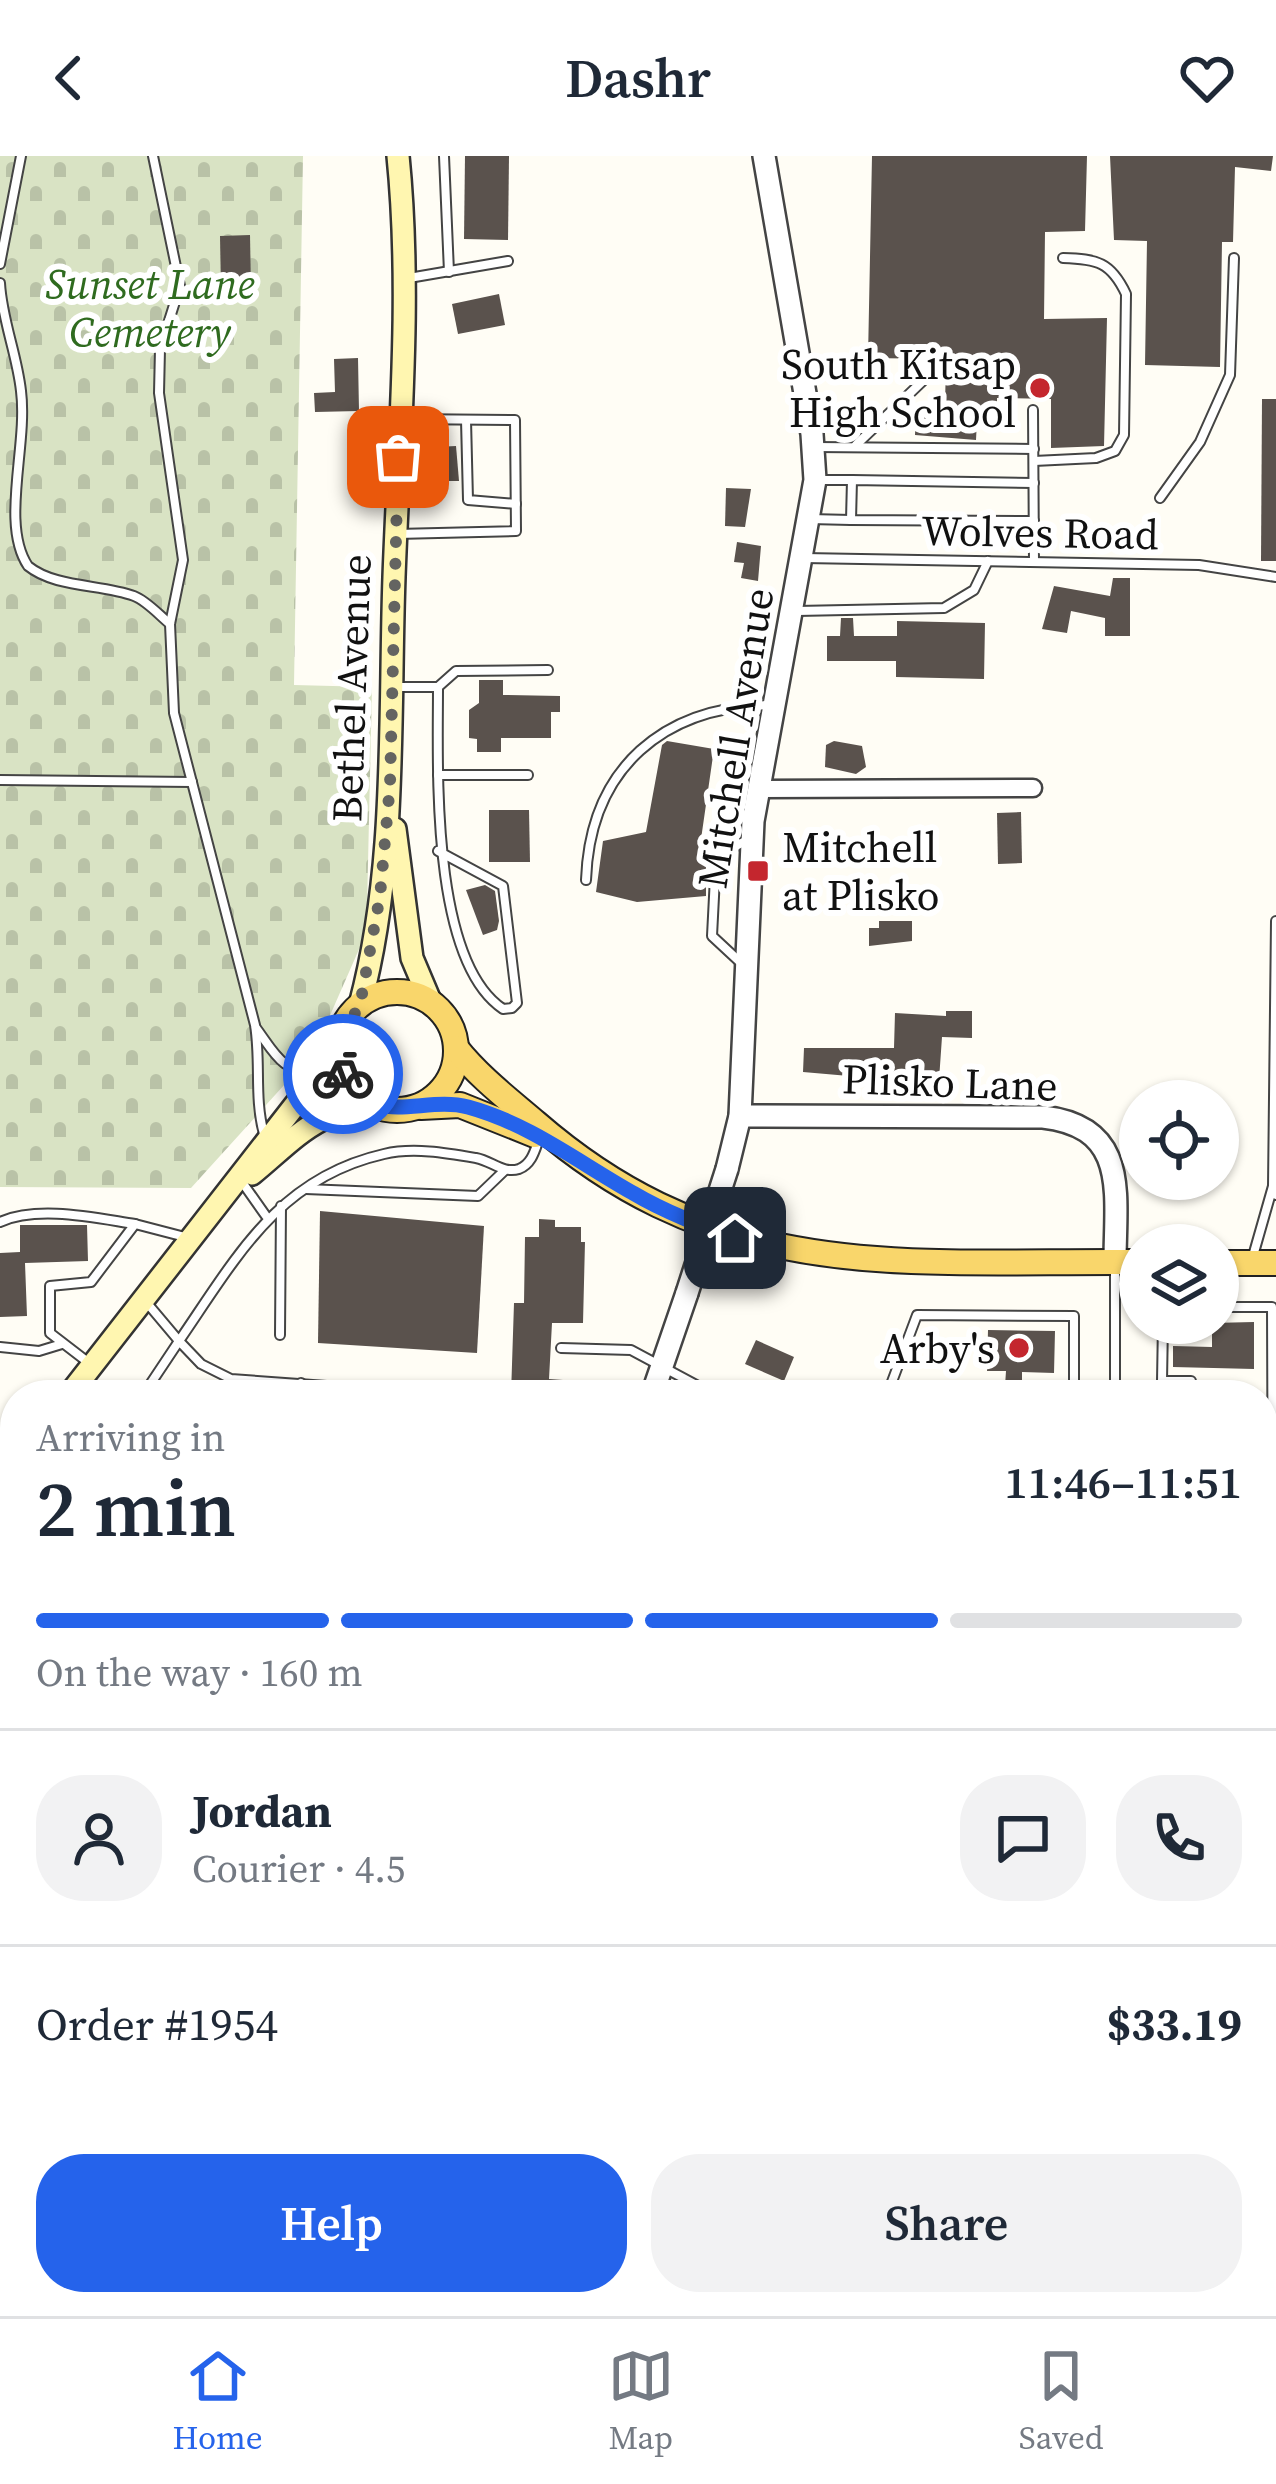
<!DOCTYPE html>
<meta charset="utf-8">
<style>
body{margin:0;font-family:"Source Serif 4",serif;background:#f2f2f3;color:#1f2937;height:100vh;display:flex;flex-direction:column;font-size:45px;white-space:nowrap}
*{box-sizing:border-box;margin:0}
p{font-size:39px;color:#747a83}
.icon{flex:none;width:66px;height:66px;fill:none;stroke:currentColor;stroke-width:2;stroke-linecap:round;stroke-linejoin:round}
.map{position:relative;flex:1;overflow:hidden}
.sheet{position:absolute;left:0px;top:1224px;width:1278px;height:936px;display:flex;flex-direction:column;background:#fff;border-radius:48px 48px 0 0;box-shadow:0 3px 9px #0004}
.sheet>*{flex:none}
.controls{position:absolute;left:1119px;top:924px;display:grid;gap:24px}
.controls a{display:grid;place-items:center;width:120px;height:120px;border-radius:50%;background:#fff;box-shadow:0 3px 9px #0004;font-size:60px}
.pin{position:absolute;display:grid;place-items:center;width:102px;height:102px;color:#fff;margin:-51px;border-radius:24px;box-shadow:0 6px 18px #0006}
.courier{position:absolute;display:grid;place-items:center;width:120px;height:120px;margin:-60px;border:9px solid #2563eb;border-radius:50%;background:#fff;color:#222;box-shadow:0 3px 15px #0007}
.head em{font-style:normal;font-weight:600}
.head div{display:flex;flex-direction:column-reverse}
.head{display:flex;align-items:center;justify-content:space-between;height:204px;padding:0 36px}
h1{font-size:78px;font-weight:600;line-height:90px}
.bar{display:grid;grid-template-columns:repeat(4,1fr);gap:18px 12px;align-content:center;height:144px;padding:0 36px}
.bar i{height:15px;border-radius:9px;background:#e0e1e3}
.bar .selected{background:#2563eb}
.bar p{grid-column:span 4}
.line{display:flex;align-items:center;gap:30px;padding:0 36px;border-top:3px solid #e0e1e3}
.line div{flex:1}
.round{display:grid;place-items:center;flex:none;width:126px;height:126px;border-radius:48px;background:#f2f2f3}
.primary-button{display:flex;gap:24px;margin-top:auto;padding:24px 36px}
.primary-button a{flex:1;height:138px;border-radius:48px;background:#2563eb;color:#fff;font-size:48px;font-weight:600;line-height:138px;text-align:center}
.primary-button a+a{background:#f2f2f3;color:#1f2937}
header{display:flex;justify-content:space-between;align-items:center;height:156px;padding:0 36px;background:#fff;font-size:54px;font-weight:600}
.menu{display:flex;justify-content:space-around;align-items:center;height:168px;border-top:3px solid #e0e1e3;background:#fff;font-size:33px;color:#747a83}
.menu a{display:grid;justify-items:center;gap:6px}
.menu .selected{color:#2563eb}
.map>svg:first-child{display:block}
.forest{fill:url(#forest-firs)}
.cemetery{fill:url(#cemetery-stones)}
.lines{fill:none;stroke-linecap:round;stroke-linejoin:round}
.stream{stroke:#3f96cf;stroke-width:6}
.building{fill:#5a524d}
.service-casing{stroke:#444;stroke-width:12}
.minor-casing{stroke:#444;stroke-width:21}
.tertiary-casing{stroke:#444;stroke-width:26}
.secondary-casing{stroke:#333;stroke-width:26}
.primary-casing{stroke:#222;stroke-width:28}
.service{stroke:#fff;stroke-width:8}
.minor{stroke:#fff;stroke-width:16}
.tertiary{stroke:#fff;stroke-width:21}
.secondary{stroke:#fff6b0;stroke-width:21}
.primary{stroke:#f9d66b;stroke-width:24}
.tertiary-bridge-casing{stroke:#444;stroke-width:26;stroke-linecap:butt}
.tertiary-bridge{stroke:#fff;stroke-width:21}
.done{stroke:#646461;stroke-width:12;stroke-dasharray:0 21.6}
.route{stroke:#2563eb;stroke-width:15}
.poi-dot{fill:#c4262e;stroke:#fff;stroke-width:4.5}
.labels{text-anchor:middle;stroke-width:12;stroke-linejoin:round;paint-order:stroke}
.park-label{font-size:42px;font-style:italic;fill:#2f6b1f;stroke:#fff}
.poi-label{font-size:42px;fill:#111;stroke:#fff;text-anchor:end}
.street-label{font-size:42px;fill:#111;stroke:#fff}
</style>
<header><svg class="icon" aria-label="back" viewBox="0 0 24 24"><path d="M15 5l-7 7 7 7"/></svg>Dashr<svg class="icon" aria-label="heart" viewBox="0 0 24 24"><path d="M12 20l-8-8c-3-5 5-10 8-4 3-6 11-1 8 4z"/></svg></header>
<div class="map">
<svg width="1276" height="2160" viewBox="0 0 1276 2160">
<defs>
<pattern id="forest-firs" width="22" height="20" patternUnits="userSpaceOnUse" patternTransform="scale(3)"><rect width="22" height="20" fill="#b9dc9c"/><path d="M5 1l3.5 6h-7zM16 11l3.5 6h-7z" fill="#9ebc85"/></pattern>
<pattern id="cemetery-stones" width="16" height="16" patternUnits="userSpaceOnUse" patternTransform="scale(3)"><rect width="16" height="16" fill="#d9e3c4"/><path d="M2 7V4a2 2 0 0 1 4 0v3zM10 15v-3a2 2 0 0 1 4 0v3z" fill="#b9c2a7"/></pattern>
</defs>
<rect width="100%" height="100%" fill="#fffdf5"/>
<path class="forest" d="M1263,1695H1276V2160H654L655,2145H1263Z"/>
<path class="cemetery" d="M0,0H303L294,529L372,531L367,752L360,791L314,896L191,1032L0,1031Z"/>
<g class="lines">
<g class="stream">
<path d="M1263,1716L1276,1717"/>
<path d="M952,2160L963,2150L997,2152"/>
</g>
</g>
<g class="building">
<path d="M465,0H509L508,84L464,83Z"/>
<path d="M872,0H1087L1085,75L1045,76L1044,163L1107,162L1104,290L1051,292V243L997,242V264H977L976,284L915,279L916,250H945L946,203L868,202Z"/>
<path d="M1110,0H1273L1271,15L1235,11L1233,86H1222L1220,211L1145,209L1147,85L1114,84Z"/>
<path d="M250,79L251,133L221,134L220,80Z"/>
<path d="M499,138L505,169L458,178L452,148Z"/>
<path d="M358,202L359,255L315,256L314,237L335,236L334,203Z"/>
<path d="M1262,243H1276V405H1261Z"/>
<path d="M456,290L459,325H438L436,291Z"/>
<path d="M726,332L751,333L745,371L725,370Z"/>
<path d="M737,386L761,390L758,425L741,422L744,407L734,406Z"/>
<path d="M1113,422H1130V480H1105V462L1071,455L1067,477L1042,473L1054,430L1110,440Z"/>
<path d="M841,462H853L854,480H897V465L985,467L984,523L896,521V505H827V480H840Z"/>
<path d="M479,524H503V539L560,540V556H551V582H501V596H477V583L469,582V554L479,547Z"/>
<path d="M667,585L714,593L699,697H706V740L637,746L596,736L603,685L646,676L662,589Z"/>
<path d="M834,585L862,590L866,611L856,618L825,611L826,589Z"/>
<path d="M489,654H529L530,706H489Z"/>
<path d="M1021,656L1022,707L998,708L997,657Z"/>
<path d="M485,729L495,735L499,765L497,774L483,779L466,734Z"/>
<path d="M879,765H912V785L869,790V772H879Z"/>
<path d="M946,855H972V882L942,881L939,924L872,926V922L803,916L804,892H894L895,857L946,860Z"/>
<path d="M320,1055L484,1070L477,1197L318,1187Z"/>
<path d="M539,1063L555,1064V1071H581V1086H585L583,1167H552L549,1223L577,1225L576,1239H511L514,1147H524L525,1081H539Z"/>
<path d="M20,1069H87L88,1105L25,1107L27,1160L0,1161V1097L20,1096Z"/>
<path d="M1254,1166V1213L1173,1211V1190L1212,1191V1167Z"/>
<path d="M988,1174L1055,1175L1054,1217L1022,1216V1230H1005L1006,1215H987Z"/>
<path d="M756,1184L794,1201L784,1225L745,1208Z"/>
</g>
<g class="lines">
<g class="service-casing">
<g id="service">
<path d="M153,0L180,130L160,193L159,237L183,404L170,468L174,557L255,869C261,907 254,942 264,978"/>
<path d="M444,0L449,116"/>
<path d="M0,108L21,0"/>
<path d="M409,122L508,105"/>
<path d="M0,127C2,164 17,198 21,235C28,290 0,368 28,410C55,432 102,428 134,440C147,445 159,459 170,468"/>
<path d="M1033,254L1034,406"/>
<path d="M466,264L468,344L516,348"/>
<path d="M856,289L930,218"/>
<path d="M815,291L1034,293"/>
<path d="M1034,305L1096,302L1115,295L1124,279L1126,138C1111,106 1097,103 1063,102"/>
<path d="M817,324H852"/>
<path d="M1034,327L852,324L851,364L1034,365"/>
<path d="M1160,342L1200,286L1230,219L1234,102"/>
<path d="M810,363L851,364"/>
<path d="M397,378L516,375L515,264L402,263"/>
<path d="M804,402L1199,409L1276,421"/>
<path d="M797,455L944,452L974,434L988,405"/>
<path d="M393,531H438C438,610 430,804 503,853L512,852L517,847L503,730L438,695"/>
<path d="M438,531L456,515L548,514"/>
<path d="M438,619H528"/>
<path d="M0,624L192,626"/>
<path d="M586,724C590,612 664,549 773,549"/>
<path d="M740,806L712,780L716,701L747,684"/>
<path d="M256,872C274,896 283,919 316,914"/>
<path d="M242,1026L266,1060"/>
<path d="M1273,1030L1276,765"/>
<path d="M306,1033L478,1040L504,1015"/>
<path d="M0,1066C38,1049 95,1062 135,1068"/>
<path d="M1253,1100L1273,1030L1276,1039"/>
<path d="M1115,1113V1239"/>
<path d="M147,1147L179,1185C236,1102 278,1022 384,998C413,991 447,997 476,1002C492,1005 503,1018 519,1013C532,1008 535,994 539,983"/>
<path d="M1218,1151H1272L1273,1425"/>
<path d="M1163,1167L1162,1225H1191V1239"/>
<path d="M280,1179L281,1050"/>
<path d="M0,1191L39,1195L62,1188"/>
<path d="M561,1192L631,1194L715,1239"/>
<path d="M89,1207L50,1177V1130L91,1126L135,1068L185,1081"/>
<path d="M143,1239L179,1185L201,1208L231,1223L424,1237"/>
<path d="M296,1239L301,1227"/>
<path d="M887,1239L917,1159L1074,1160V1239"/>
<path d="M0,1413L15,1421"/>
<path d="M0,1480L15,1446"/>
<path d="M1263,1625H1270V1657L1276,1656"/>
<path d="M0,2053H15"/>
<path d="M339,2160L343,2145"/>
</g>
</g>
<g class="minor-casing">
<path id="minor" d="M758,633L1033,632"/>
</g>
<g class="tertiary-casing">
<g id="tertiary">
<path d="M740,960L1043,961C1130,971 1115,1038 1115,1106"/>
<path d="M727,1013L740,960L753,665L815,324L812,278L764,0"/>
<path d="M652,1239L687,1137"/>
<path d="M231,2160L239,2145"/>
</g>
</g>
<g class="secondary-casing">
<g id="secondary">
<path d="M395,673L412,802L431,847"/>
<path d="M360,849C397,711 389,564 394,421C399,283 412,138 398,0"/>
<path d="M252,1018C297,981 321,948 384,952"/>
<path d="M69,1239L338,894"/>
<path d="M0,1354L15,1329"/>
</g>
</g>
<g class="primary-casing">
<g id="primary">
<circle cx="397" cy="895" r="59"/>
<path d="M456,892C479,921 508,943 536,967C725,1131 907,1104 1140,1106"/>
<path d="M421,951L460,949L535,979"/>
<path d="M1218,1107H1276"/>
</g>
</g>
<use href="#service" class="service"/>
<use href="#minor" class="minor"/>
<use href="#tertiary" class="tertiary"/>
<use href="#secondary" class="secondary"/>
<use href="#primary" class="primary"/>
<g class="tertiary-bridge-casing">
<path id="tertiary-bridge" d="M687,1137L727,1013"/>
</g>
<use href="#tertiary-bridge" class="tertiary-bridge"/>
</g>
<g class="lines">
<path class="done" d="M343,918L340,882L360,849L380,740L390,629L398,301"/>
<path class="route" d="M343,918C371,974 423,939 468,951C530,968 578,1006 633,1037C665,1056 700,1069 735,1082"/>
</g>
<g class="poi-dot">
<circle cx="1040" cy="232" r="12"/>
<rect x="746" y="703" width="24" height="24" rx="6"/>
<circle cx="1019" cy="1192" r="12"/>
</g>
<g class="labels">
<g class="park-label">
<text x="150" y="143">Sunset Lane<tspan x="150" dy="48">Cemetery</tspan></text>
</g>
<g class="poi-label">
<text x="1016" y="223">South Kitsap<tspan x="1016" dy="48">High School</tspan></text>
<text x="782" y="706" text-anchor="start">Mitchell<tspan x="782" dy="48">at Plisko</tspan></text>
<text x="995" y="1207">Arby's</text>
</g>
<g class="street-label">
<text transform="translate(1040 376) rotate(1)" y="15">Wolves Road</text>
<text transform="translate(351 532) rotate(-88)" y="15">Bethel Avenue</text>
<text transform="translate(735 582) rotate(-81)" y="15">Mitchell Avenue</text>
<text transform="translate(950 926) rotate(2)" y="15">Plisko Lane</text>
</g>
</g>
</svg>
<div class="controls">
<a><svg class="icon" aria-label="locate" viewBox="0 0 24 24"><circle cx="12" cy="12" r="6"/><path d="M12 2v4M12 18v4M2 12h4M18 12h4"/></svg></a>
<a><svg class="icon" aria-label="layers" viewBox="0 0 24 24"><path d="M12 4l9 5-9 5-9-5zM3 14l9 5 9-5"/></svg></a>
</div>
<div class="pin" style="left:398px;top:301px;background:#ea580c"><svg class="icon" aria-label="bag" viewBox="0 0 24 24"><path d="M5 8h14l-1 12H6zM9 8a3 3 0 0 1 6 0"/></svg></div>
<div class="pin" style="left:735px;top:1082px;background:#1f2937"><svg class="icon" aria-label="home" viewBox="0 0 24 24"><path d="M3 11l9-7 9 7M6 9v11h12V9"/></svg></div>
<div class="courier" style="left:343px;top:918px"><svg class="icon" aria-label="bike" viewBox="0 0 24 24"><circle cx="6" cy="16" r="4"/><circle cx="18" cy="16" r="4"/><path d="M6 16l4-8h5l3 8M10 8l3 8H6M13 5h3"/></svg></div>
<section class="sheet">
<div class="head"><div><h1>2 min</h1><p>Arriving in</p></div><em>11:46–11:51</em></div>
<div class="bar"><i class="selected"></i><i class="selected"></i><i class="selected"></i><i></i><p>On the way · 160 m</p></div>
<div class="line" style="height:216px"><a class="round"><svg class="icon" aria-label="person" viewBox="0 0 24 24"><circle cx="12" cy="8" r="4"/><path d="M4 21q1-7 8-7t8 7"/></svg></a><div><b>Jordan</b><p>Courier · 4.5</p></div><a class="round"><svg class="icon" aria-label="chat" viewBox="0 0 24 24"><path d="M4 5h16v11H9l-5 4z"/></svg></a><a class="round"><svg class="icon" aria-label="phone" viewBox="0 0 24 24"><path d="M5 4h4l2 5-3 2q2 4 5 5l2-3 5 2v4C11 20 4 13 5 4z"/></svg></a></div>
<div class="line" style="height:156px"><div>Order #1954</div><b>$33.19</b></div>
<div class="primary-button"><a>Help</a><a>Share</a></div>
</section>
</div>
<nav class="menu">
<a class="selected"><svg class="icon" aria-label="home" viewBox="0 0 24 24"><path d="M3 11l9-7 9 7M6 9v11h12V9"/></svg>Home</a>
<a><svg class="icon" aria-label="map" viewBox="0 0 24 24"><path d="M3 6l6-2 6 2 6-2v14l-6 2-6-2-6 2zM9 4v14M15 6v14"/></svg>Map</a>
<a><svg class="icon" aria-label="saved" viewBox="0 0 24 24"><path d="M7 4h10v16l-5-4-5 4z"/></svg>Saved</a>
</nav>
